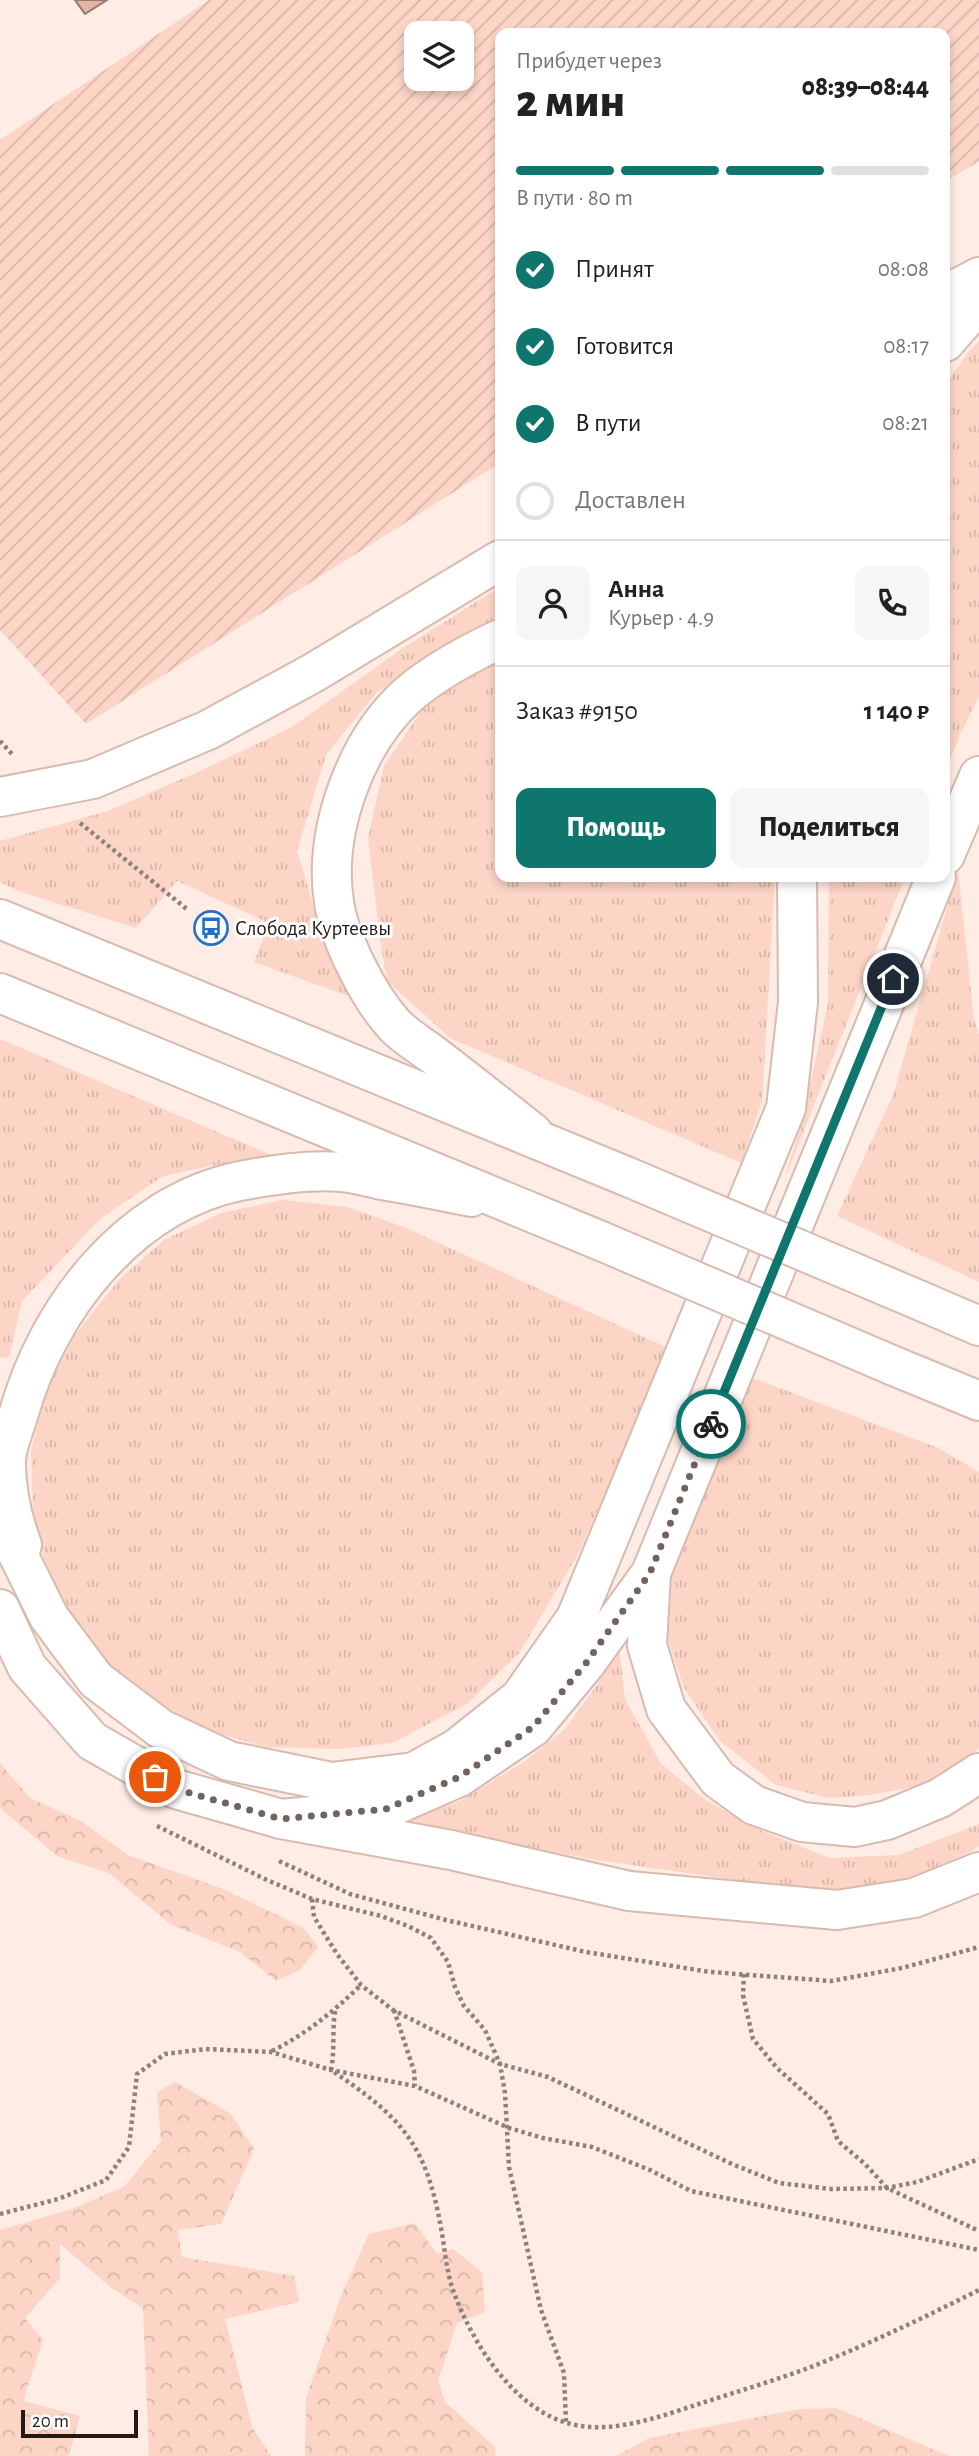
<!DOCTYPE html>
<html lang="ru">
<meta charset="utf-8">
<style>
body{margin:0;font-family:"Alegreya Sans",sans-serif;background:#f6f6f6;color:#202124;height:100vh;display:flex;flex-direction:column;font-size:26px;white-space:nowrap}
*{box-sizing:border-box;margin:0}
p{font-size:23px;color:#757577}
.icon{flex:none;width:38px;height:38px;fill:none;stroke:currentColor;stroke-width:2;stroke-linecap:round;stroke-linejoin:round}
.map{position:relative;flex:1;overflow:hidden}
.sheet{position:absolute;left:495px;top:28px;width:455px;height:854px;display:flex;flex-direction:column;background:#fff;border-radius:14px;box-shadow:0 4px 10px #0003}
.sheet>*{flex:none}
.controls{position:absolute;left:404px;top:21px;display:grid;gap:14px}
.controls a{display:grid;place-items:center;width:70px;height:70px;border-radius:14px;background:#fff;box-shadow:0 4px 10px #0003;font-size:35px}
.scale{position:absolute;left:21px;bottom:18px;width:117px;box-sizing:border-box;padding-left:7px;border:4px solid #241915;border-top:0;font-size:19px;line-height:24px;white-space:nowrap;color:#241915;-webkit-text-stroke:5px #fff;paint-order:stroke}
.pin{position:absolute;display:grid;place-items:center;width:60px;height:60px;color:#fff;margin:-30px;border:4px solid #fff;border-radius:50%;box-shadow:0 2px 7px #0007}
.courier{position:absolute;display:grid;place-items:center;width:70px;height:70px;margin:-35px;border:5px solid #0f766e;border-radius:50%;background:#fff;color:#222;box-shadow:0 2px 9px #0007}
.head em{font-style:normal;font-weight:800}
.head div{display:flex;flex-direction:column-reverse}
.head{display:flex;align-items:center;justify-content:space-between;height:119px;padding:0 21px}
h1{font-size:46px;font-weight:800;line-height:52px}
.bar{display:grid;grid-template-columns:repeat(4,1fr);gap:10px 7px;align-content:center;height:84px;padding:0 21px}
.bar i{height:9px;border-radius:5px;background:#e0e0e0}
.bar .selected{background:#0f766e}
.bar p{grid-column:span 4}
.line{display:flex;align-items:center;gap:18px;padding:0 21px;border-top:2px solid #e0e0e0}
.line div{flex:1}
.round{display:grid;place-items:center;flex:none;width:74px;height:74px;border-radius:14px;background:#f6f6f6}
ol{padding:0 21px;list-style:none}
li{display:flex;align-items:center;gap:21px;height:77px}
li p{margin-inline-start:auto}
li .icon{padding:7px;border-radius:50%;background:#0f766e;color:#fff;stroke-width:4}
li:last-child{color:#757577}
li i{width:38px;height:38px;border:4px solid #e0e0e0;border-radius:50%}
.action{display:flex;gap:14px;margin-top:auto;padding:14px 21px}
.action a{flex:1;height:80px;border-radius:14px;background:#0f766e;color:#fff;font-size:28px;font-weight:800;line-height:80px;text-align:center}
.action a+a{background:#f6f6f6;color:#202124}
.map>svg:first-child{display:block}
.grass{fill:url(#grass-tufts)}
.forest{fill:url(#forest-crowns)}
.garden{fill:url(#garden-furrows);fill-rule:evenodd}
.building{fill:#e5b5a3;stroke:#94796f;stroke-width:2}
.lines{fill:none;stroke-linecap:round;stroke-linejoin:round}
.minor-casing{stroke:#d8baaf;stroke-width:42}
.highway-casing{stroke:#d8baaf;stroke-width:42}
.path{stroke:#8e807a;stroke-width:4.5;stroke-dasharray:3.5 3.5;stroke-linecap:butt}
.minor{stroke:#fff;stroke-width:38}
.highway{stroke:#fff;stroke-width:38}
.highway-bridge-casing{stroke:#d8baaf;stroke-width:42;stroke-linecap:butt}
.highway-bridge{stroke:#fff;stroke-width:38}
.done{stroke:#71635e;stroke-width:7;stroke-dasharray:0 12.6}
.route{stroke:#0f766e;stroke-width:9}
.labels{text-anchor:middle;stroke-width:6;stroke-linejoin:round;paint-order:stroke}
.poi-label{font-size:21px;fill:#241915;stroke:#fff;text-anchor:start}
</style>
<div class="map">
<svg width="979" height="2456" viewBox="0 0 979 2456">
<defs>
<pattern id="grass-tufts" width="24" height="20" patternUnits="userSpaceOnUse" patternTransform="scale(1.75)"><rect width="24" height="20" fill="#fcd5c6"/><path d="M3 7l-1-3M5 7V3M7 7l1-3M15 17l-1-3M17 17v-4M19 17l1-3" fill="none" stroke="#d8b6a9"/></pattern>
<pattern id="forest-crowns" width="20" height="18" patternUnits="userSpaceOnUse" patternTransform="scale(1.75)"><rect width="20" height="18" fill="#fcd5c6"/><path d="M2 6a3 3 0 1 1 6 0M12 15a3 3 0 1 1 6 0" fill="none" stroke="#d8b6a9"/></pattern>
<pattern id="garden-furrows" width="10" height="10" patternUnits="userSpaceOnUse" patternTransform="scale(1.75)"><rect width="10" height="10" fill="#fcd5c6"/><path d="M-1 1l2-2M0 10L10 0M9 11l2-2" fill="none" stroke="#d8b6a9"/></pattern>
</defs>
<rect width="100%" height="100%" fill="#ffece5"/>
<g class="grass">
<path d="M979,341V696L960,735L945,773V386L969,351Z"/>
<path d="M500,587V614L376,693L326,755L297,851L320,927L359,1000L254,962L269,923L177,881L136,928L21,892L0,882V841L108,811L200,771L292,727L403,648Z"/>
<path d="M500,661V877H775L762,1102L741,1163L450,1038L387,981L380,939L368,838L384,766L428,701L485,666Z"/>
<path d="M958,870L974,1020L979,1035V1282L837,1216L893,1095Z"/>
<path d="M829,877H905L783,1183L800,1129L828,1004Z"/>
<path d="M0,1039L278,1158L210,1166L163,1176L100,1219L22,1301L9,1357L0,1358Z"/>
<path d="M283,1200L347,1207L404,1227L670,1349L577,1556L519,1653L467,1704L392,1743L340,1749L267,1747L220,1734L172,1716L110,1671L68,1612L44,1559L33,1510L31,1451L45,1394L74,1336L119,1280L164,1240L221,1213Z"/>
<path d="M753,1378L938,1448L979,1472V1748L943,1781L870,1795L829,1798L776,1785L720,1741L684,1688L665,1631L669,1574Z"/>
<path d="M619,1646L625,1699L661,1764L707,1801L760,1830L829,1858L899,1855L979,1824V1846L970,1852L901,1882L818,1896L728,1879L590,1859L401,1821L458,1802L524,1762L565,1729L597,1685Z"/>
</g>
<g class="forest">
<path d="M0,1763L30,1798L81,1821L128,1855L223,1889L304,1928L318,1947L300,1970L276,1981L240,1952L170,1924L109,1873L57,1856L0,1808Z"/>
<path d="M175,2082L231,2114L254,2149L221,2224L178,2230L182,2257L294,2276L299,2302L225,2319L252,2427L271,2456H149L143,2308L113,2289L60,2244V2278L25,2318L43,2340L23,2401L80,2416L69,2456H0V2230L72,2209L125,2186L161,2141L157,2092Z"/>
<path d="M415,2223L437,2254L453,2249L482,2272L485,2312L457,2323L438,2381L445,2402L496,2448L495,2456H305L306,2398L340,2298L369,2234Z"/>
<path d="M836,2408L949,2456H616L649,2438L800,2409Z"/>
</g>
<path class="garden" d="M209,0H979V161L945,182V33H500V463L86,724L0,630V140ZM416,33H462V79H416Z"/>
<path class="building" d="M75,0H107L85,14Z"/>
<g class="lines">
<g class="minor-casing">
<g id="minor">
<path d="M945,295L979,277"/>
<path d="M945,342L979,303"/>
<path d="M500,639C470,653 435,672 409,694C356,741 323,831 334,902C339,938 367,993 391,1021C401,1034 419,1044 432,1054C466,1080 500,1107 533,1133"/>
<path d="M0,797L93,779L208,730L313,673L500,560"/>
<path d="M945,855L979,776"/>
<path d="M0,1518L49,1617L96,1680L161,1729L229,1761L332,1782L414,1772L456,1749L520,1698L576,1618L786,1108L798,1002L797,877"/>
<path d="M22,1545C12,1518 6,1491 6,1462C6,1447 14,1430 18,1416C47,1310 128,1204 240,1181C272,1175 309,1169 341,1172C355,1173 369,1177 382,1180C412,1185 442,1191 471,1197"/>
<path d="M651,1573L647,1645L666,1709L718,1779L754,1805L802,1822L855,1827L887,1820L940,1798L979,1773"/>
<path d="M0,1609L27,1667L92,1741L176,1789L281,1819L451,1850L629,1891L837,1910L914,1898L979,1872"/>
<path d="M281,1819L386,1809L459,1777L533,1727L586,1663L651,1573L936,877"/>
</g>
</g>
<g class="highway-casing">
<g id="highway">
<path d="M0,919L628,1177"/>
<path d="M0,993L601,1241"/>
<path d="M921,1301L979,1326"/>
<path d="M894,1366L979,1401"/>
</g>
</g>
<g class="path">
<path d="M0,741L12,754"/>
<path d="M80,823L188,910"/>
<path d="M157,1826L267,1880L312,1899L381,1916L408,1926L431,1938L448,1962L455,1987L464,2006L485,2030L500,2064L505,2093L509,2167L541,2310L564,2373L566,2423"/>
<path d="M279,1861L350,1894L446,1920L586,1952L710,1972L831,1981L902,1968L979,1947"/>
<path d="M312,1899L314,1917L337,1954L361,1985L393,2010L500,2064L548,2077L732,2164L779,2183L831,2189L887,2188L917,2182L979,2159"/>
<path d="M744,1974L743,1995L753,2039L777,2068L828,2114L838,2141L865,2164L887,2188L979,2231"/>
<path d="M394,2010L414,2071L415,2086"/>
<path d="M335,2011C332,2031 335,2050 331,2070C401,2117 426,2143 441,2228C445,2249 446,2270 453,2290C472,2343 514,2410 571,2424C614,2435 664,2415 705,2402C742,2390 780,2379 816,2365C871,2343 925,2317 979,2290"/>
<path d="M272,2051C306,2034 333,2012 361,1985"/>
<path d="M0,2214L58,2199L106,2180L129,2147L137,2074L165,2054L206,2049L271,2052L331,2070L415,2086L509,2128L543,2138L592,2147L650,2170L691,2191L979,2250"/>
</g>
<use href="#minor" class="minor"/>
<use href="#highway" class="highway"/>
<g class="highway-bridge-casing">
<g id="highway-bridge">
<path d="M628,1177L921,1301"/>
<path d="M601,1241L894,1366"/>
</g>
</g>
<use href="#highway-bridge" class="highway-bridge"/>
</g>
<g class="lines">
<path class="done" d="M155,1777L176,1789L281,1819L386,1809L459,1777L533,1727L586,1663L650,1573L711,1424"/>
<path class="route" d="M711,1424L893,979"/>
</g>
<defs>
<g id="bus-ring" transform="scale(1.75)"><circle r="9.5" fill="#fff" stroke="#2571c1" stroke-width="1.5"/><path d="M-5-6H5V4H4V6H2V4H-2V6H-4V4H-5ZM-3.5-4V0h7V-4ZM-3.5 1.2v1.5H-2V1.2ZM2 1.2v1.5H3.5V1.2Z" fill="#2571c1"/></g>
</defs>
<g fill-rule="evenodd">
<use href="#bus-ring" x="211" y="928"/>
</g>
<g class="labels">
<g class="poi-label">
<text x="235" y="935">Слобода Куртеевы</text>
</g>
</g>
</svg>
<div class="controls">
<a><svg class="icon" aria-label="layers" viewBox="0 0 24 24"><path d="M12 4l9 5-9 5-9-5zM3 14l9 5 9-5"/></svg></a>
</div>
<div class="scale">20 m</div>
<div class="pin" style="left:155px;top:1777px;background:#ea580c"><svg class="icon" aria-label="bag" viewBox="0 0 24 24"><path d="M5 8h14l-1 12H6zM9 8a3 3 0 0 1 6 0"/></svg></div>
<div class="pin" style="left:893px;top:979px;background:#1f2937"><svg class="icon" aria-label="home" viewBox="0 0 24 24"><path d="M3 11l9-7 9 7M6 9v11h12V9"/></svg></div>
<div class="courier" style="left:711px;top:1424px"><svg class="icon" aria-label="bike" viewBox="0 0 24 24"><circle cx="6" cy="16" r="4"/><circle cx="18" cy="16" r="4"/><path d="M6 16l4-8h5l3 8M10 8l3 8H6M13 5h3"/></svg></div>
<section class="sheet">
<div class="head"><div><h1>2 мин</h1><p>Прибудет через</p></div><em>08:39–08:44</em></div>
<div class="bar"><i class="selected"></i><i class="selected"></i><i class="selected"></i><i></i><p>В пути · 80 m</p></div>
<ol>
<li><svg class="icon" aria-label="check" viewBox="0 0 24 24"><path d="M5 12l5 5 9-10"/></svg>Принят<p>08:08</p></li>
<li><svg class="icon" aria-label="check" viewBox="0 0 24 24"><path d="M5 12l5 5 9-10"/></svg>Готовится<p>08:17</p></li>
<li><svg class="icon" aria-label="check" viewBox="0 0 24 24"><path d="M5 12l5 5 9-10"/></svg>В пути<p>08:21</p></li>
<li><i></i>Доставлен</li>
</ol>
<div class="line" style="height:126px"><a class="round"><svg class="icon" aria-label="person" viewBox="0 0 24 24"><circle cx="12" cy="8" r="4"/><path d="M4 21q1-7 8-7t8 7"/></svg></a><div><b>Анна</b><p>Курьер · 4.9</p></div><a class="round"><svg class="icon" aria-label="phone" viewBox="0 0 24 24"><path d="M5 4h4l2 5-3 2q2 4 5 5l2-3 5 2v4C11 20 4 13 5 4z"/></svg></a></div>
<div class="line" style="height:91px"><div>Заказ #9150</div><b>1 140 ₽</b></div>
<div class="action"><a>Помощь</a><a>Поделиться</a></div>
</section>
</div>
